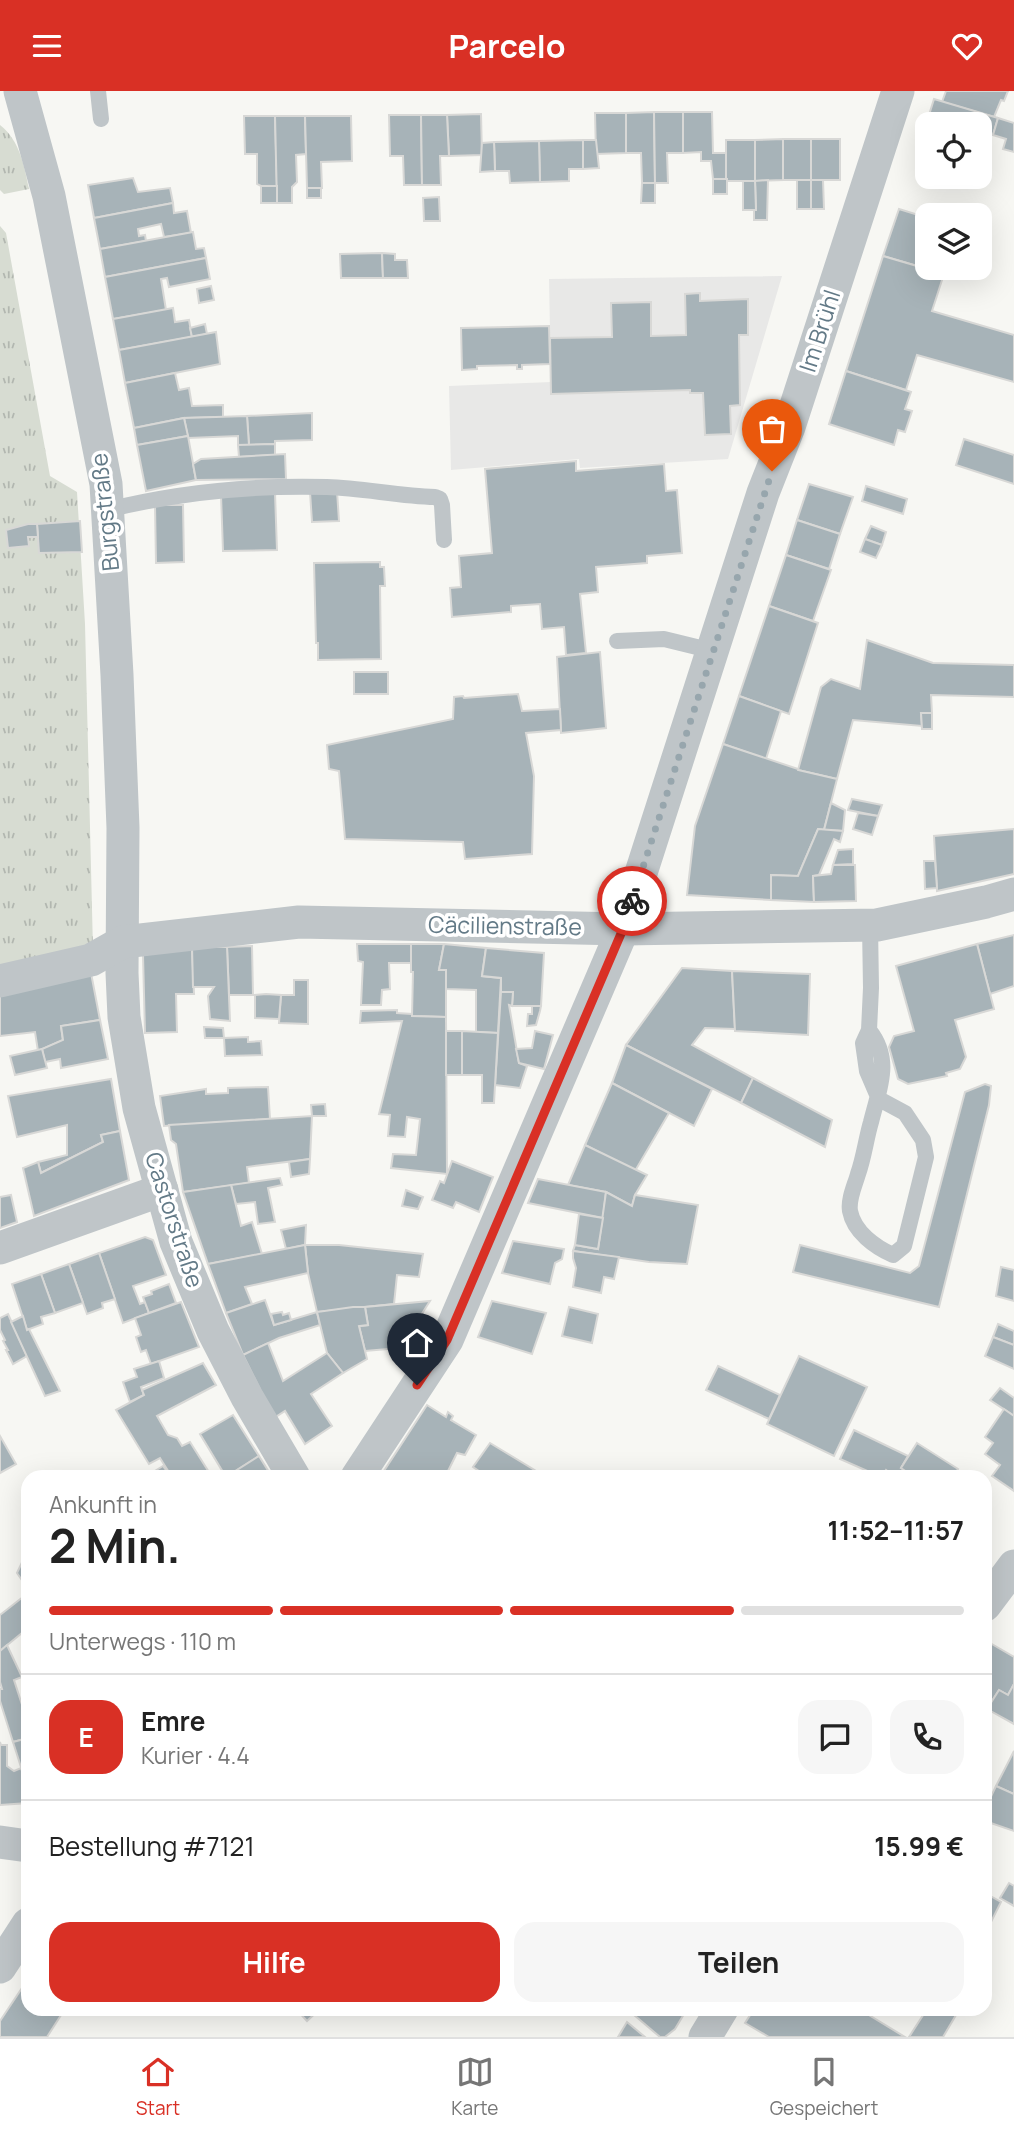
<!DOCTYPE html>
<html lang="de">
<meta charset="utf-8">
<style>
body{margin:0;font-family:Manrope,sans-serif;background:#f6f6f6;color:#222;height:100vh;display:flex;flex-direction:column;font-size:26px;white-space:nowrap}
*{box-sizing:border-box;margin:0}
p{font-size:23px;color:#767676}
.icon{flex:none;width:38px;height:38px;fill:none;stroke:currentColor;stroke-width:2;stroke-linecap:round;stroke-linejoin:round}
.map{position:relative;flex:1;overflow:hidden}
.details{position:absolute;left:21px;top:1379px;width:971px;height:546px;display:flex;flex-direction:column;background:#fff;border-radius:21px;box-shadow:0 7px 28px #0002}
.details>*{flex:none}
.fabs{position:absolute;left:915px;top:21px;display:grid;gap:14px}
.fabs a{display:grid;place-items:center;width:77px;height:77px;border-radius:14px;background:#fff;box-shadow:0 7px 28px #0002;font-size:35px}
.pin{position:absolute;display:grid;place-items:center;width:60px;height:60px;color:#fff;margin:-72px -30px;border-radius:50% 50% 50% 0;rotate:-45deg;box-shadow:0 0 7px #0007}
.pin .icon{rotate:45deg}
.courier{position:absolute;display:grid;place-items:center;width:70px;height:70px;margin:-35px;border:5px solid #d93025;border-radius:50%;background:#fff;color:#222;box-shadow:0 2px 9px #0007}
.overview em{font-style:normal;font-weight:700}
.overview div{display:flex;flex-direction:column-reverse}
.overview{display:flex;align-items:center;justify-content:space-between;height:119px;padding:0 28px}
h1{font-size:46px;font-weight:700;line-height:52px}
.bar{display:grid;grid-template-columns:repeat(4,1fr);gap:10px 7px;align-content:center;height:84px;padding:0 28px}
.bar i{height:9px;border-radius:5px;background:#e0e0e0}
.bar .active{background:#d93025}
.bar p{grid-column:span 4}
.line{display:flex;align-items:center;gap:18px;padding:0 28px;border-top:2px solid #e0e0e0}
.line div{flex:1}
.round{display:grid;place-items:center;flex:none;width:74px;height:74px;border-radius:21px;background:#f6f6f6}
.primary-button{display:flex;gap:14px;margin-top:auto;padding:14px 28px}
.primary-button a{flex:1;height:80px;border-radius:21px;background:#d93025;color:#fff;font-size:28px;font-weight:700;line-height:80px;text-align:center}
.primary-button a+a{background:#f6f6f6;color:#222}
header{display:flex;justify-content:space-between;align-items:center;height:91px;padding:0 28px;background:#d93025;color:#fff;font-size:32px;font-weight:700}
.tab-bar{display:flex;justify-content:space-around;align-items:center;height:98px;border-top:2px solid #e0e0e0;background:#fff;font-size:19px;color:#767676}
.tab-bar a{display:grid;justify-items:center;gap:4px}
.tab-bar .active{color:#d93025}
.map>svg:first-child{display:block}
.built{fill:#e8e8e7}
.grass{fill:url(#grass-tufts)}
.building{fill:#a7b3b8;stroke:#d8d8d6;stroke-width:2}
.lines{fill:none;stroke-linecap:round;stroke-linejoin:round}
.service{stroke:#bfc5c8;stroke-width:16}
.minor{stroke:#bfc5c8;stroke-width:33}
.done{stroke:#97a6ad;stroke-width:7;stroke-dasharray:0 12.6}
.route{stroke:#d93025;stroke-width:9}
.labels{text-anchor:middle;stroke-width:7;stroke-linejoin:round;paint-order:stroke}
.street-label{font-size:23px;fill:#637a87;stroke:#fff}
</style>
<header><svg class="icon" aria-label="menu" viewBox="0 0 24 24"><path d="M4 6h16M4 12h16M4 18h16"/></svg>Parcelo<svg class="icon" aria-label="heart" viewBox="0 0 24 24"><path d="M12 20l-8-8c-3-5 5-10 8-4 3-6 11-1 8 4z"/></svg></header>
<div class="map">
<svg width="1014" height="1946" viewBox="0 0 1014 1946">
<defs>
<pattern id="grass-tufts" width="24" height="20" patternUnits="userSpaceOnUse" patternTransform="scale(1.75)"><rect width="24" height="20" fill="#d7dcd2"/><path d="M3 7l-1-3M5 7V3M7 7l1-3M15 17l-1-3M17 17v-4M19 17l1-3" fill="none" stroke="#b2b7b0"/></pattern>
</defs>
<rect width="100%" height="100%" fill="#f7f7f3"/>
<path class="built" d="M782,185L728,368L580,377L579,368L451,379L449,295L551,291L549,188Z"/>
<g class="grass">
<path d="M0,34C20,50 24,74 29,98L4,103L0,99Z"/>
<path d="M0,135L6,142L50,385L77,401L85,533L93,858L0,879Z"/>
</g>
<g class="building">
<path d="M946,0H1008L1004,10L1001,9L994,26L942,11Z"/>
<path d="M934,8L998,27L993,44L980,40V33H928V59L919,56Z"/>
<path d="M654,21L655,92H642L641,62H626V22Z"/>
<path d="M654,21H683V62H667L668,92H655Z"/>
<path d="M683,21H712L713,62H726L727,88H713L711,70H701V61L683,62Z"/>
<path d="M595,22H626V62L596,63Z"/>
<path d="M481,23L482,64L449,65L447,24Z"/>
<path d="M389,24H421L422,94H404L403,65H390Z"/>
<path d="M421,24H447L449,65H440L441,94H422Z"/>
<path d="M244,25H275L277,95H261L257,93V63H245Z"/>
<path d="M275,25H305L306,63L296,64L297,91L292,96V112H277Z"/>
<path d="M305,25H351L352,70L321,71L322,97H307Z"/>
<path d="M998,27L1014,32V61L1003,58L1006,48L993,44Z"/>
<path d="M783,48V89L755,90V49Z"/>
<rect x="783" y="48" width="28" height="41"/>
<rect x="811" y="48" width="29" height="41"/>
<path d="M583,49H596L599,77L583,78Z"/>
<path d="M583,49V78H569V90L540,91L539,50Z"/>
<rect x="726" y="49" width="29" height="41"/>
<path d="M539,50L540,91L510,92L509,80H495L494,51Z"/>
<path d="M494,51L495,80L480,81L482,52Z"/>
<path d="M133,87L138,101L170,97L173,112L94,127L88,94Z"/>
<rect x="713" y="88" width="14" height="15"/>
<path d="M768,89L767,129H754V119H756L755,90Z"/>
<rect x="797" y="89" width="14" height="29"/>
<path d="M811,89H823L824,118H811Z"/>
<path d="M743,90H755L756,119H743Z"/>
<path d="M642,92H655V112H641Z"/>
<rect x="261" y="95" width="16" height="17"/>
<rect x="307" y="97" width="14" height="10"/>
<path d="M439,106L440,130H424L423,107Z"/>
<path d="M173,112L174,122L187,120L191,142L164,146L161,133L138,138L139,145L145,144L146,150L100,158L94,127Z"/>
<path d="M899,118L928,127V177H939L938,181L883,165Z"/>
<path d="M193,141L196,158L204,157L206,167L105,186L100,158Z"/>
<path d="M382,162L383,187H341L340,163Z"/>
<path d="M382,162L395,163V169H407L408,187H383Z"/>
<path d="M883,165L944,183L932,220L1014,244V291L917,264L906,299L846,280Z"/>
<path d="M206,167L210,188L169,196L167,187L161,188L166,219L113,228L105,186Z"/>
<path d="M211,195L214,209L199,212L197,198Z"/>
<path d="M700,202V210L748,208V244H739L740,314L730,315L731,343L705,344L703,302H690V299L551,303L550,247L612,246L611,212L651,211V245L686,244L685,203Z"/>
<path d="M173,217L175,231L189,229L192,246L119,259L113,228Z"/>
<path d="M205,233L207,243L192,246L190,237Z"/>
<path d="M549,235L550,273L522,274V278H517V274L477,275V278L462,279L461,237Z"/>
<path d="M216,241L220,273L125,292L119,259Z"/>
<path d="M846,280L911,301L905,318L912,320L905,341L898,339L894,354L829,333Z"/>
<path d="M175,282L179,299L189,297L192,315L223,314V326L184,327L134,337L125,292Z"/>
<path d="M312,322V349L275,350V353L249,354L247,325Z"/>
<path d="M247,325L249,354H238V345L188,347L184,327Z"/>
<path d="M184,327L188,345L137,354L134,337Z"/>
<path d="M188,345L196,389L146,400L137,354Z"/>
<path d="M964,348L1014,364V393L956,374Z"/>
<path d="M275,353V364L239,366L238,354Z"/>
<path d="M285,363L286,388L196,389L193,373L201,368Z"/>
<path d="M576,370V380L664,373L666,400L677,399L682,462L647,465V472L596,476L598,501L580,503L586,562L566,564L564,536L542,538L540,513L511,515V521L452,526L450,497L461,496L459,465L492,462L485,378Z"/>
<path d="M809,393L853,406L840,443L797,429Z"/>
<path d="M866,395L907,408L903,423L862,410Z"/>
<path d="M337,400L339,430L312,431L310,401Z"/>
<path d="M275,402L277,459L223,460L221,404Z"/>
<path d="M155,414H183L184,471L156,472Z"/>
<path d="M797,429L840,443L829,478L786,464Z"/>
<path d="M80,430L82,461L39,462L37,433Z"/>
<path d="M28,433H37L38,446H28L29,455L8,457L6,439Z"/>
<path d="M871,435L886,441L882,454L865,448Z"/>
<path d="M865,448L882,454L876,467L860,461Z"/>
<path d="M786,464L831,479L813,530L769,515Z"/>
<path d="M380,471V476H384L385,495H380L381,568L318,569V552H316L314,472Z"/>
<path d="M769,515L818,532L789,623L739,605Z"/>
<path d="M867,549L933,572L1014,574V606L931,604L932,622H921L922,635L853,629L837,688L798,679L821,596L831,588L860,598Z"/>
<path d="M600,561L606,637L561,642L557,566Z"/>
<rect x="354" y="581" width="34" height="22"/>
<path d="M518,603L522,620L560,618L561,639L526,642L534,685L532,763L465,768L463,751L345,748L339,680L329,678L327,654L453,628L454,606L463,605L464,607Z"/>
<path d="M739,605L781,620L766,668L723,653Z"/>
<path d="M921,622H932V638H922Z"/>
<path d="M723,653L798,678V679L837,688L824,739L818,738L798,785L771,784V809L687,804L695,735Z"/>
<path d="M852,708L882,714L878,725L848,719Z"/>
<path d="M831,712L845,719L843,740L824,739Z"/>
<path d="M858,722L878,725L872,744L853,738Z"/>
<path d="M818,738L843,740L840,751L834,748L819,784L813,785L814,811L771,809V784L798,785Z"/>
<path d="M1014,738V783L937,800L934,745Z"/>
<path d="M853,758V773L833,774L838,759Z"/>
<path d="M924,770H935L937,797L925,798Z"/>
<path d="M833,774H855L856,810L814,811L813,785L831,783Z"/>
<path d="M1014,844V895L990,903L977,853Z"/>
<path d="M357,853H411V872H389L390,898L382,899L381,914H361L363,871L358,870Z"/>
<path d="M411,853H444L439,879H446V926L412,925L413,881H411Z"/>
<path d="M444,853L486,857L482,885L501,887L498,942L476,941V899L446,898V879H439Z"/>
<path d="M977,853L994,918L955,929L966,966L960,978L946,982L947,985L908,993L898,988L889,956L894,945L914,940L896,875Z"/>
<path d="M252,855L253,904H229L227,856Z"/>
<path d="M192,856L194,903H176L177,941L145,942L143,864Z"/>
<path d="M192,856H227L230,930L210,928L208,905L214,896H193Z"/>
<path d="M486,857L544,862L541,915H512L513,901H501V887L482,885Z"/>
<path d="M682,877L732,880L735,938L705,937L692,954L753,987L741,1012L626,954Z"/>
<path d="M732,880L810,883L808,944L735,940Z"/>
<path d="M91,882L100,929L61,935L63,949L38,960L35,941L0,945V899Z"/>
<path d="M294,889H308V933L279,932L281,904H294Z"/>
<path d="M501,901H513L512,915L509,914L519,972L527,975L520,997L495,994Z"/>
<path d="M266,903L281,904L279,928L255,927V904Z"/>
<path d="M532,915H541L540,920L536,934L527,935L528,923H532Z"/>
<path d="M397,919V922L412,923V925L446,926L447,1083L391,1077L393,1063L416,1064L420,1028L407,1026L405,1046L388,1045L390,1024L379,1023L402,930L360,932L361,920Z"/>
<path d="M100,929L108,968L61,977L60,968L45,971L42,958L63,949L61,935Z"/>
<path d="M204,936L223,937L224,947H205Z"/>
<rect x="446" y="940" width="16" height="44"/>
<path d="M462,940L498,942L494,1012H482V984H462Z"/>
<path d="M535,940L553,944L544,978L519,972L516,958L532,957Z"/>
<path d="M248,946V951L261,950L262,964L225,965L224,947Z"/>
<path d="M626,954L712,998L694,1035L612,992Z"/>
<path d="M42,958L47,977L15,984L10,965Z"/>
<path d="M753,987L832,1029L825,1056L741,1012Z"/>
<path d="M111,988L120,1040L101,1044L103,1051L41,1082L38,1071L67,1064V1034L17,1046L8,1005Z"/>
<path d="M612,992L669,1022L635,1080L585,1054Z"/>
<path d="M985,993L991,995L989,1014L939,1216L793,1181L800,1154L910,1182L919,1175L965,1001Z"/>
<path d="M268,996L270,1028L164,1035L160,1005L206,998V1003L228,1002V997Z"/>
<path d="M325,1013L326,1025H312L311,1014Z"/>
<path d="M312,1025L310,1068L247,1076L249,1092L183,1101L176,1053L171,1049L169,1034Z"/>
<path d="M120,1040L129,1089L34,1125L23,1077L38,1071L41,1082L103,1051L101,1044Z"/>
<path d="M585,1054L647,1084L635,1104L632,1115L606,1101L568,1094Z"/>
<path d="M310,1068L309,1083L291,1086L289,1071Z"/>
<path d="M452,1070L493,1086L479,1121L456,1111L453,1117L432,1109L440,1090L444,1092Z"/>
<path d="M280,1087L282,1094L268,1097L275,1131L258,1133L255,1111L236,1113L231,1094Z"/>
<path d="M538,1088L606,1101L603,1127L528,1112Z"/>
<path d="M231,1094L241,1135L252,1131L262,1163L208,1173L183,1101Z"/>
<path d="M406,1099L423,1106L418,1118L402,1115Z"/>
<path d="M606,1101L632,1115L635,1104L698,1114L687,1173L649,1171L573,1160L575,1154L598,1158Z"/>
<path d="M11,1104L17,1131L0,1137V1106Z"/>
<path d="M579,1123L603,1127L598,1158L575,1154Z"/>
<path d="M306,1134L305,1154L286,1158L281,1139Z"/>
<path d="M145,1146L153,1149L166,1184L133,1195L140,1213L145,1211L149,1222L123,1232L99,1162Z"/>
<path d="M513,1150L564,1158L562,1168L555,1172L550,1193L502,1182Z"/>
<path d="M305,1154H339L423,1163L419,1186L397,1184L394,1213L317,1221L308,1182Z"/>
<path d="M305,1154L308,1182L245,1196L252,1213L226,1222L208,1173Z"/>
<path d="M573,1160L619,1166L614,1188L604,1186L601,1202L573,1196L576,1177L573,1167Z"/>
<path d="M99,1162L115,1208L102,1212L103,1217L87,1223L69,1173Z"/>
<path d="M69,1173L83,1212L55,1222L41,1183Z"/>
<path d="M1001,1176L1014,1179V1210L996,1205Z"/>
<path d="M41,1183L55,1222L41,1226L43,1233L27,1239L12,1193Z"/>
<path d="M169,1193L176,1212L149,1222L143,1206L152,1203L151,1200Z"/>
<path d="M265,1209L274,1234L317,1221L320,1234L279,1247L243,1264L226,1222Z"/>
<path d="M430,1210L400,1257L365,1260L359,1235L368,1234L365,1216Z"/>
<path d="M492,1210L546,1222L532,1263L478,1246Z"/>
<path d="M181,1211L199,1256L151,1273L146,1259L141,1261L136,1246L141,1244L135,1227Z"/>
<path d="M353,1216H365L368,1234L359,1235L367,1268L343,1282L327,1262L317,1221Z"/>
<path d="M569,1216L598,1223L592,1252L562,1245Z"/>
<path d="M282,1221L283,1224L289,1222L291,1229L274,1234L271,1223Z"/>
<path d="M8,1223L27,1265L13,1273L6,1259H8L3,1250L5,1249L0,1239V1227Z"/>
<path d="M23,1225L27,1239L29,1238L60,1300L45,1305L11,1231Z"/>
<path d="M998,1233L1014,1240V1254L993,1246Z"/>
<path d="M993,1246L1014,1254V1278L985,1265Z"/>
<path d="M268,1252L283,1290L327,1262L343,1282L311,1303L332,1335L305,1353L285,1320L274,1327L243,1264Z"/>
<path d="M799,1265L867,1296L834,1365L767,1333Z"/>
<path d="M159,1270L164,1287L141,1296L144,1304L130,1311L123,1291L137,1286L134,1278Z"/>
<path d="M203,1272L216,1294L157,1325L168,1344L177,1347L182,1355L190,1351L212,1386H172L160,1367L149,1373L116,1319L144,1304L142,1299Z"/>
<path d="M718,1275L780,1304L769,1328L706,1299Z"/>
<path d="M1000,1297L1014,1307V1325L990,1309Z"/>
<path d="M427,1314L446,1326L448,1321L453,1325L451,1329L476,1344L465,1364L457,1362L445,1386H380Z"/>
<path d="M1004,1318L1014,1325V1400L992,1385L1000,1374L985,1363L993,1352L985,1346Z"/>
<path d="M233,1324L259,1365L226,1386L200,1343Z"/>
<path d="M854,1339L908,1365L901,1377L906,1380L903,1386H895L886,1379L881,1386L840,1368Z"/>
<path d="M0,1345L16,1373L0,1382Z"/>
<path d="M490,1352L546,1386H488L473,1376Z"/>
<path d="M917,1352L958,1378L953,1386H914L901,1377Z"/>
<path d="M259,1365L272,1386H226Z"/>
<path d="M163,1375L171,1386H145Z"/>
<path d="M25,1465L28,1467V1498L17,1482Z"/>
<path d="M28,1502V1537L0,1560V1524Z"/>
<path d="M990,1552L1014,1566V1593L1008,1604L999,1599L987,1618L985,1617V1559Z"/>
<path d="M7,1554L22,1586L14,1589L28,1632V1647L13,1651L0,1610V1598H2L0,1591V1560Z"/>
<path d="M1014,1593V1633L987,1618L999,1599L1008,1604Z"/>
<path d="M28,1647V1698L13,1651Z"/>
<path d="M0,1651L1,1654H7V1675L14,1680L21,1677L28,1698V1712L0,1714Z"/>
<path d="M1014,1660V1703L996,1695Z"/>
<path d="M996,1695L1014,1703V1740L985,1730V1718Z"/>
<path d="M1009,1792L1014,1795V1815L1000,1807Z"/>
<path d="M985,1802L1001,1811L985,1843Z"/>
<path d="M24,1894L28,1897V1918H59L63,1921L47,1946H0V1930Z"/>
<path d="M296,1918H320L307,1930Z"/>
<path d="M627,1918H687L675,1938L665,1946H660Z"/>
<path d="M754,1918H859L905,1946H769L745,1932Z"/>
<path d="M927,1918H946L956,1924L943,1946H909Z"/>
<path d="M627,1931L645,1946H618Z"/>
</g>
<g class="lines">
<g class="service">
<path d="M98,0L101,28"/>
<path d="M107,419C179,401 253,394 327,396C363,397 398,405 435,406L440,408L442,414L444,449"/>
<path d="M617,550L664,548L713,560"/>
<path d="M869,939C893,969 879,998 871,1031C866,1048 864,1066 858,1083C855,1094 848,1108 850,1120C854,1141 875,1156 893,1164L904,1155L926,1066L923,1049L905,1022L879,1008L867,980L863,952L869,939L871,897L870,834"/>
</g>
<g class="minor">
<path d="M20,0L49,105L106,393L117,584L123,737L122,882L124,926L139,1017L176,1151L213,1240L247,1306L294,1386"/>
<path d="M0,890L91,869L123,851L299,831L623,838L877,834L986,811L1014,803"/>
<path d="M0,1157L162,1099"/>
<path d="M357,1386L447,1249L623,838L763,402L789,336L898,0"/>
<path d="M985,1514L1014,1475"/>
<path d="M0,1751L28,1755"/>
<path d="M0,1876L28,1833"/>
<path d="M705,1946L722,1918"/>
</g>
</g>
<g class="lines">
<path class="done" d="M632,810L772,380"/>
<path class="route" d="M417,1294L447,1249L623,838L632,810"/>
</g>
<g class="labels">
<g class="street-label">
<text transform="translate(820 240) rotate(-72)" y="8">Im Brühl</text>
<text transform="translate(105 421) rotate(-96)" y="8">Burgstraße</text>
<text transform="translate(505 835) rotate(1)" y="8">Cäcilienstraße</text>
<text transform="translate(174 1129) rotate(72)" y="8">Castorstraße</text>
</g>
</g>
</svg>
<div class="fabs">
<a><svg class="icon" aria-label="locate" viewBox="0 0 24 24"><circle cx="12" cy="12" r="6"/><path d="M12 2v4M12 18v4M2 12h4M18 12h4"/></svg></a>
<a><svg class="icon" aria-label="layers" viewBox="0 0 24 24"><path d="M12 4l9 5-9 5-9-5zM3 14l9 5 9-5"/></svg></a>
</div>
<div class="pin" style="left:772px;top:380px;background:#ea580c"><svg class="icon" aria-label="bag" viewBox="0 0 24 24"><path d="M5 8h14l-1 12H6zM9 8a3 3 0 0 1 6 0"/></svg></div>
<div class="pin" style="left:417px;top:1294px;background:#1f2937"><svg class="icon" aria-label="home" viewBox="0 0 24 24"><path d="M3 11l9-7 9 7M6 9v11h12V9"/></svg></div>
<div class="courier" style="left:632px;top:810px"><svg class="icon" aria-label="bike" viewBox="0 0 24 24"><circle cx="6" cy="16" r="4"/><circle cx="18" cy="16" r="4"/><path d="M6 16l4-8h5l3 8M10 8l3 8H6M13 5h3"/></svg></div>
<section class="details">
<div class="overview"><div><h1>2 Min.</h1><p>Ankunft in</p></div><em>11:52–11:57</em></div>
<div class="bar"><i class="active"></i><i class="active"></i><i class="active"></i><i></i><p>Unterwegs · 110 m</p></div>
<div class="line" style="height:126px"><b class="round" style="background:#d93025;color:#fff">E</b><div><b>Emre</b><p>Kurier · 4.4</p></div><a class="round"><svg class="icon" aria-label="chat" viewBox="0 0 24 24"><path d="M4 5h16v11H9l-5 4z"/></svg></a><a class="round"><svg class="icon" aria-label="phone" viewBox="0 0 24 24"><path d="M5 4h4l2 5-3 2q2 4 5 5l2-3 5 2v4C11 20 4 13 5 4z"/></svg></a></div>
<div class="line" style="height:91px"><div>Bestellung #7121</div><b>15.99 €</b></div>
<div class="primary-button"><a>Hilfe</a><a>Teilen</a></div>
</section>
</div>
<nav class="tab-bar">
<a class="active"><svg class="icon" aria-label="home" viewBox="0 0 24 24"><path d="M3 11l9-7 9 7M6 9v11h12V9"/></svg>Start</a>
<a><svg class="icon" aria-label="map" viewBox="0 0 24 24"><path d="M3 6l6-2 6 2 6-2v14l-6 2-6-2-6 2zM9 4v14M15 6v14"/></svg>Karte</a>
<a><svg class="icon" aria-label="saved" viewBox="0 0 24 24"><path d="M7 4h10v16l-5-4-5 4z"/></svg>Gespeichert</a>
</nav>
